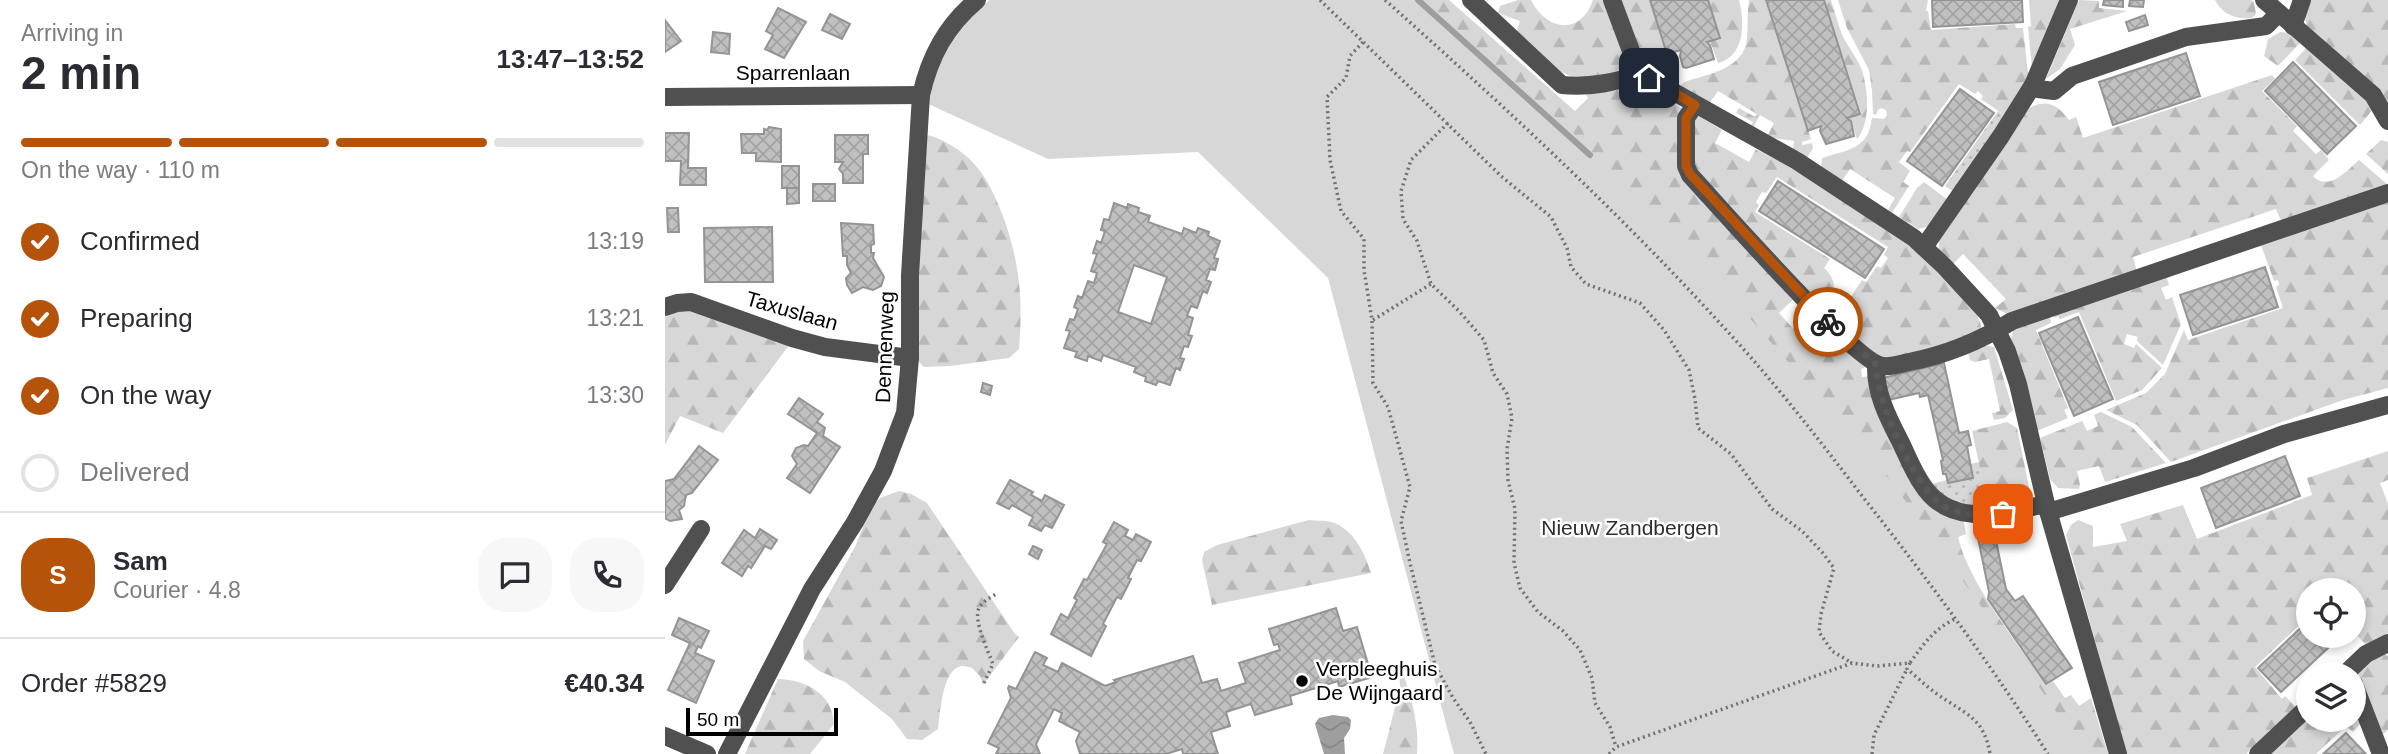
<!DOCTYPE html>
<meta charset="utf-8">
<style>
body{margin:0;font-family:Arial,sans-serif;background:#f7f7f7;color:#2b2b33;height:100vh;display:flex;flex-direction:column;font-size:26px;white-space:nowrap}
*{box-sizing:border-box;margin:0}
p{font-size:23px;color:#7c7c81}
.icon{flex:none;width:38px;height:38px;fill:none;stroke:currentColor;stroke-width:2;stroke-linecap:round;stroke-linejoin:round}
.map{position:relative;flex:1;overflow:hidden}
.sheet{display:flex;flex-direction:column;background:#fff;width:665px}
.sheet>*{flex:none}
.controls{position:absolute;left:1631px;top:578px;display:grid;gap:14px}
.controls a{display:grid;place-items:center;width:70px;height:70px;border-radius:50%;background:#fff;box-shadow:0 4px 10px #0003;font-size:35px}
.scale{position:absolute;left:21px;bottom:18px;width:152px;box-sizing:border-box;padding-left:7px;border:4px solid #000;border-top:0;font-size:19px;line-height:24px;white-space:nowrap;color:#000;-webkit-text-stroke:5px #fff;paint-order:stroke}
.pin{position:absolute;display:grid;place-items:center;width:60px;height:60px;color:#fff;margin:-30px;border-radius:14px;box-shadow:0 4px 10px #0006}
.courier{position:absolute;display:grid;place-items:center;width:70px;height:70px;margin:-35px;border:5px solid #b45309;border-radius:50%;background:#fff;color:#222;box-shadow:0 2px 9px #0007}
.overview em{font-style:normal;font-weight:800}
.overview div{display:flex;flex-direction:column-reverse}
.overview{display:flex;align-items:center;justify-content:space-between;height:119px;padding:0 21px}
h1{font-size:46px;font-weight:800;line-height:52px}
.bar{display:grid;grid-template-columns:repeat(4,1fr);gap:10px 7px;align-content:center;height:84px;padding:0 21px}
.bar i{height:9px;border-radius:5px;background:#e1e1e2}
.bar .active{background:#b45309}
.bar p{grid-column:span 4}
.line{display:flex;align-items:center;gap:18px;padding:0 21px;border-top:2px solid #e1e1e2}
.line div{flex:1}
.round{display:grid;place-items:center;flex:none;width:74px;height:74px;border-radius:28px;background:#f7f7f7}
ol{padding:0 21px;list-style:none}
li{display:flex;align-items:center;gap:21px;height:77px}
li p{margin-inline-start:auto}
li .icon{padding:7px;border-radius:50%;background:#b45309;color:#fff;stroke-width:4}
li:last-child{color:#7c7c81}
li i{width:38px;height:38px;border:4px solid #e1e1e2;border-radius:50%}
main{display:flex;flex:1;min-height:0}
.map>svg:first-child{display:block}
.grass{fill:url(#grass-dots)}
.forest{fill:url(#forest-firs)}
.park{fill:#d7d7d7}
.water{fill:url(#water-waves)}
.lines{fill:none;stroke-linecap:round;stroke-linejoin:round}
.stream{stroke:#9e9e9e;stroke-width:6}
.building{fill:url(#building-cross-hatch);stroke:#949494;stroke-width:2;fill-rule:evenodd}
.path{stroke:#727272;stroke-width:3.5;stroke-dasharray:2 3.5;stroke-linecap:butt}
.minor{stroke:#505050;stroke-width:18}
.done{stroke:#595959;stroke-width:7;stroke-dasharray:0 12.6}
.route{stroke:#b45309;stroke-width:9}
.poi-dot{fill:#000;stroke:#fff;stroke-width:2.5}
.labels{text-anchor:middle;stroke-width:5;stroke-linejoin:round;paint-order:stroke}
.street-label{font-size:21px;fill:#000;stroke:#fff}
.park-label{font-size:21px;fill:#2e2e2e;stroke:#fff}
.poi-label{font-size:21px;fill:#000;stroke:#fff;text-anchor:start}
</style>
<main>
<section class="sheet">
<div class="overview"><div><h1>2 min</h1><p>Arriving in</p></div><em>13:47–13:52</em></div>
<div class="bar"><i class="active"></i><i class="active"></i><i class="active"></i><i></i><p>On the way · 110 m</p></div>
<ol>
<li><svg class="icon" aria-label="check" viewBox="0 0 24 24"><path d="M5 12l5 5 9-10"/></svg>Confirmed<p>13:19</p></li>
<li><svg class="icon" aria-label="check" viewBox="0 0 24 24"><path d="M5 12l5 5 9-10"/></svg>Preparing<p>13:21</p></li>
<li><svg class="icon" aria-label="check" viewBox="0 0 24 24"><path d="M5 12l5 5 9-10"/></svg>On the way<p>13:30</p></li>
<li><i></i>Delivered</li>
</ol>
<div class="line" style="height:126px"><b class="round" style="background:#b45309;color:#fff">S</b><div><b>Sam</b><p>Courier · 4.8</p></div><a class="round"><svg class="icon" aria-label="chat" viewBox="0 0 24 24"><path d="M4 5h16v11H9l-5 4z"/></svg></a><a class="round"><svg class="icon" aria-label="phone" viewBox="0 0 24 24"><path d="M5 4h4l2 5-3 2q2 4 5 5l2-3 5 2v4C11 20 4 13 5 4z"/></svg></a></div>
<div class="line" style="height:91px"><div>Order #5829</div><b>€40.34</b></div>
</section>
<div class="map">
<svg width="1723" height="754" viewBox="0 0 1723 754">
<defs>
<pattern id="grass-dots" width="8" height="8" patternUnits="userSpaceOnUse" patternTransform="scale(1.75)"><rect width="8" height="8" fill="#d7d7d7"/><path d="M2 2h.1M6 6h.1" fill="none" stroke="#b7b7b7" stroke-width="1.8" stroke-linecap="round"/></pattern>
<pattern id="forest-firs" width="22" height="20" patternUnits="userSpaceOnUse" patternTransform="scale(1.75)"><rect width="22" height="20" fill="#d7d7d7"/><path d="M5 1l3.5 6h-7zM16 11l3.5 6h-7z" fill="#b7b7b7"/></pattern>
<pattern id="water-waves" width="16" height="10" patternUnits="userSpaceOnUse" patternTransform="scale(1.75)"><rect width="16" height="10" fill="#9e9e9e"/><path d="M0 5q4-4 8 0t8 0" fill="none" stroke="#868686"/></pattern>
<pattern id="building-cross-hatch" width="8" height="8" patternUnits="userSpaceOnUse" patternTransform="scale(1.75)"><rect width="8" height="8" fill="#c0c0c0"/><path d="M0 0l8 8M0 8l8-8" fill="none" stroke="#a3a3a3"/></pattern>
</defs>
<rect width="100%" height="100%" fill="#fff"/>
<g class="grass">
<path d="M1333,111L1342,117L1289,192L1280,186Z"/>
<path d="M1314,462L1323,506L1315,507L1282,501L1266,484L1282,480L1283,483L1308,478L1305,464Z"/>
</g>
<g class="forest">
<path d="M725,0H784L910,111L923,98L921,95L962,85L976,86L1020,110L1016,173L1131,297L1114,313L1153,356L1172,338L1203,366L1196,369L1197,377L1206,376L1247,478L1298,518L1301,534L1293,537C1303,582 1354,645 1381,685L1388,681L1400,698L1406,695L1414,706L1426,698L1443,754H1387Z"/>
<path d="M853,0H866C881,31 916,36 928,0H939L963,68C952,70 942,75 931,78C898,85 873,53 851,34L855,21L833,13L835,6Z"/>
<path d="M955,0H985L1006,65L999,67L995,59L981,64L976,58Z"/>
<path d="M1043,0H1074C1080,23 1080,56 1053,63L1045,41L1055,37Z"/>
<path d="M1084,0H1100L1146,139L1137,142V145L1147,143L1148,148L1142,158L1128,151L1129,141L1102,137L1109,123L1095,115L1088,128L1085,127L1088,122L1071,113L1074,108L1090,117L1092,114L1053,91L1044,104L1015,87L1019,82C1043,74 1080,69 1082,38C1083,25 1082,13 1084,0Z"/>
<path d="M1159,0H1166C1170,12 1173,25 1178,37C1184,48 1192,58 1197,70C1203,90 1206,123 1192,139L1186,120L1183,117L1196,113Z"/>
<path d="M1173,0H1263L1261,11H1263L1266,30L1350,24L1351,28H1358L1364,82L1342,117L1316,99L1318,96L1313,91L1310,94L1294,84L1245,152L1242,151L1234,162L1245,171L1238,182L1244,186L1227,213L1223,210L1230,198L1185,169L1177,181L1156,168L1157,158C1184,149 1203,150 1207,118L1219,119L1222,115L1221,110L1216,108L1213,110L1211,115L1208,114L1207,91L1204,70L1182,28Z"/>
<path d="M1364,0H1395L1367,68L1363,27L1366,26Z"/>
<path d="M1414,0L1434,1V8L1462,11L1405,29L1410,45L1395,69L1381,79Z"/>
<path d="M1550,0H1586L1589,2L1591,14L1587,18C1571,20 1557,14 1550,0Z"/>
<path d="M1644,0H1723V104L1643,29L1639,15Z"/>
<path d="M1615,32L1626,33L1636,42L1613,66L1599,56L1603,39Z"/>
<path d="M1642,47L1705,101L1709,108L1695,125L1630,60Z"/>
<path d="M1607,75L1610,79L1597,91L1632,126L1628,131L1651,154L1656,150L1664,160L1648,176C1663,192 1682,171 1694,160L1723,185L1617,223L1611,209L1468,257L1472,272L1344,315L1330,308L1341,299L1298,254L1288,264L1274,250V238L1361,110C1379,98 1392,103 1404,120L1411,117L1418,138Z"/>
<path d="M1033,116L1057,130L1050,143L1084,162L1091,149C1142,175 1195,209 1241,242C1258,254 1319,309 1316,329L1276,348L1215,360L1174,321L1179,307L1197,280L1201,282L1212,266L1216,268L1223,258L1219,255L1223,247L1112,177L1101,193L1097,192L1091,202L1094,205L1090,212L1165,259L1159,268C1173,280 1173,298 1153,300L1030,172L1027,120Z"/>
<path d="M259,135C270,135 280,142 289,147C316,164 327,188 338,216C355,264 358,298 354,349L344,358L285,366L259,367L254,362V169Z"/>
<path d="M1716,140L1723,142V174L1701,154Z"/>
<path d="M1259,182L1283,200L1265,226L1253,229L1234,217L1252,188Z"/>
<path d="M1723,202V388L1678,400L1506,462L1472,425L1441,410L1481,393L1500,374L1519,330L1523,340L1618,308L1611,287L1614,285L1613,280L1609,281L1596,245Z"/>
<path d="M1501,276L1504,285L1496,288L1501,300L1507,297L1516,324L1498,365L1472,341L1473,337L1462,334L1459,344L1469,348L1471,344L1497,368L1477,390L1451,401L1414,312L1395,319L1393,316L1390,318L1388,313Z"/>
<path d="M22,309L125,344L58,433L15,416L0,445V315Z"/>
<path d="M1385,314L1386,323L1371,330L1403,408L1399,410L1403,418L1372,431L1346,339L1349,326Z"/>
<path d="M1317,345L1329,347L1348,410L1340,418L1329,420L1327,413L1335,411L1324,359L1310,362L1305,360L1303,353Z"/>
<path d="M1436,412L1467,427L1501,463L1440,482L1434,466L1412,471L1415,485L1414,489L1393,488L1385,479L1375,438L1417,421L1422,431L1433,426L1429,415Z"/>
<path d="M1342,422L1352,428L1366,497L1360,504L1323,506L1307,431Z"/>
<path d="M1723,451V480L1715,483L1723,504V633L1701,645L1689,632V590H1643V617L1590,667L1617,699L1620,696L1631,707L1581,754H1461L1401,535L1406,525L1413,520L1428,526V547L1462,541L1455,524L1518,505L1532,539L1647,495L1642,478Z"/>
<path d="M234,491L246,494L262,503L350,634L354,637L318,685L315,676L307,668C306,667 297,666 296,666C277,670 275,714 273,729L257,740L242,739L227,719L180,682L154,671L139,659L138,641L190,547L206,507L215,498Z"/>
<path d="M644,520C651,521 659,520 666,522C688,528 700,553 706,573L547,605L537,560L539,552L552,545Z"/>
<path d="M1716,653L1723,656V730L1717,735L1693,679L1694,669Z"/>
<path d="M734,661C744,690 755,722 752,754H718L735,688Z"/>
<path d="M113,679C141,680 167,693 169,724L145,754H80Z"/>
<path d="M1689,702L1697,722L1688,732L1681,726L1651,754H1604L1643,717V719H1689Z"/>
</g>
<path class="park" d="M325,0H756L906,131L1065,295L1229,485L1387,705L1417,754H789L663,278L533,152L383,159L257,101L282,33Z"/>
<path class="water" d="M668,715L683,717L686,720L685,729L679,738L680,754H659L650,724L654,718Z"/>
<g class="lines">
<path class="stream" d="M753,0L925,155"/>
</g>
<g class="building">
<path d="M985,0H1043L1055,38L1042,42L1045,45L1049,59L1021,68L1018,67L1015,56L1016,50L1002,54Z"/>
<path d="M1101,0H1159L1195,114L1182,118L1186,121L1189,136L1161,144L1155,131L1156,126L1143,131Z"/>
<path d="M1267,0H1357L1358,22L1268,27Z"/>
<path d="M1439,0H1458V7L1438,5Z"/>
<path d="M1465,0H1479L1478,7L1464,6Z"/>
<path d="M113,8L141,22L119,58L100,49L108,35L101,31Z"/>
<path d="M165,14L185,24L177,39L157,30Z"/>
<path d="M1480,15L1483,25L1464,31L1461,22Z"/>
<path d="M0,20L16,41L0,52Z"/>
<path d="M48,32L65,34L64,54L46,52Z"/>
<path d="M1521,53L1535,96L1448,125L1434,82Z"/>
<path d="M1628,62L1691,126L1662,154L1600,91Z"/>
<path d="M1295,89L1329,113L1277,186L1242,161Z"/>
<path d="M104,127L116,129V162L91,161V153H77L76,134H99V129L102,130Z"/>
<path d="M0,133H24L23,168H41V185H15L16,161H0Z"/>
<path d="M170,135H203V154H198V183H178V174L174,169L178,162H170Z"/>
<rect x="117" y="166" width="17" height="22"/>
<path d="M1113,181L1219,249L1200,278L1094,211Z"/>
<rect x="148" y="184" width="22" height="17"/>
<path d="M122,188H134V203L122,204Z"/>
<path d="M449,203L462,208L463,204L474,208L473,212L485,216L483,222L517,234L519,228L531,233L533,228L544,232L543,236L555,241L549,258L553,259L550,270L545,269L541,280L546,282L542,293L538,291L532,308L526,306L522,316L528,318L523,335L527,336L523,347L519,346L515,358L519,359L515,370L511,368L505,385L493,381L491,385L480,381L481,377L469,372L471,367L438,355L436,361L423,356L422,361L410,357L412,352L399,348L405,331L401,330L405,319L409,320L413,309L409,307L413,296L417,298L423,281L429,283L432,273L426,271L432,254L428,253L432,241L436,243L440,231L436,230L439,219L444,220ZM469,265L502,277L486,324L453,312Z"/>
<path d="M2,208H13L14,232H3Z"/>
<path d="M176,223L208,225L209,244L206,245V253H209L208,258L219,277L216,286L208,290L198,287L187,293L182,285L181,278L186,273L182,265V256H178Z"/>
<path d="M107,227L108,282H40L39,228Z"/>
<path d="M1600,267L1613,307L1528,335L1515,295Z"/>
<path d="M1413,317L1448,399L1409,416L1374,333Z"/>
<path d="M1279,363L1294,433L1303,431L1306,445L1302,446L1308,478L1283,483L1281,474H1278L1276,461L1278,460L1263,395L1255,397L1254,393L1223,400L1218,378Z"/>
<path d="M318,383L327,386L325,395L316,392Z"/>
<path d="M134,398L158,414L152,422L160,428L158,436L175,447L145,493L122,478L132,464L127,456L131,448L139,445L143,446L152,433L123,414Z"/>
<path d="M34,446L53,460L27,493L21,495L19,506L14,510L17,519L5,521L0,518V481L9,479Z"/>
<path d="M1620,456L1635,496L1551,528L1536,488Z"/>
<path d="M345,480L368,492L366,495L377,501L380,495L399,505L387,528L380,525L376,531L364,525L368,517L347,505L344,509L332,503Z"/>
<path d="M449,522L463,530L460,536L468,540L471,534L486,542L476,561L472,560L463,578L466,579L456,599L452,597L438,624L441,626L426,656L386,634L396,614L403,618L412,600L409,598L419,579L422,580L442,544L438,542Z"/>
<path d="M95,529L112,540L106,549L100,546L86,568L83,566L77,576L57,563L79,530L90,538Z"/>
<path d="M1329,531L1341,589L1350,601L1358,596L1407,668L1381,684L1323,599L1324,592L1312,533Z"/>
<path d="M368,546L377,550L373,559L364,554Z"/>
<path d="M671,608L678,631L692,627L707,677L674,687L673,681L625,696L627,704L590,715L586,704L561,712L565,726L546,732L553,754H518L517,749L501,754H415L411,741L415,732L394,721L397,713L389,709L371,744L375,754H331L334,748L323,743L346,698L343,688L344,686L351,689L370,652L382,658L378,665L393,672L397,663L440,686L451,682L449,680L528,656L537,683L552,679L556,691L581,683L574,663L615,650L613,644L609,645L604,629Z"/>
<path d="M14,618L44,631L36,648L33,646L30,653L49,661L31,703L3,690L25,643L7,635Z"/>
<path d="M1643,621V635H1677L1616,692L1593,668Z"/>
<path d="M1681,733L1701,754H1658Z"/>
</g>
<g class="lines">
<g class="path">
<path d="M655,0L836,176L886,217L902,248L906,267L921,284L975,303L999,330L1024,370L1030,399L1033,428L1066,454L1107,509L1137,531L1157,552L1169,568L1156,614L1154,632L1167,651L1187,663"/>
<path d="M720,0C839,106 956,214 1063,332C1110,383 1152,437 1194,492C1261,577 1325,663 1383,754"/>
<path d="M698,42L685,56L681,78L662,97L665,160L676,211L699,239V270L707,320L708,383L723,407L745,487L736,521L745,563L770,665L788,698L805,722L821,754"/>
<path d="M783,123L746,160L736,191L738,219L752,241L766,284L794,311L819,340L828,373L842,394L847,418L842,449L843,480L850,509L849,563L855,588L873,612L898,631L915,650L927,678L930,703L945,727L951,747"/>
<path d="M708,320L766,284"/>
<path d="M1245,663L1242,669C1252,677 1262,687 1272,694C1300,714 1319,717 1325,754"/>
<path d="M319,683L328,664C323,651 308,620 314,608C318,601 326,597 333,593"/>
<path d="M944,754L951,747L1187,663L1212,666L1245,663C1259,643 1270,628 1292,618"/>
<path d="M1207,754L1209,735L1242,669"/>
</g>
<g class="minor">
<path d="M806,0L897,85C925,88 951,82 978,73"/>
<path d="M947,0L972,67L984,78L1132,161L1249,238L1279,266L1324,315L1342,351L1353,384L1381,504L1453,754"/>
<path d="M1599,0L1708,95L1723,121"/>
<path d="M1628,26L1637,0"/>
<path d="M1368,85L1373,89L1389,91L1407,76L1521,37L1601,26L1614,13"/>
<path d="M0,97L256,95"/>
<path d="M1030,105L1021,118V166L1025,175C1052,204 1191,363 1218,366C1227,367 1235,364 1244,362C1281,355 1315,341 1347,321L1723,193"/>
<path d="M1259,247L1336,136L1368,85L1404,0"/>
<path d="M0,307L12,303L26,302L127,338L160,347L245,358"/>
<path d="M1211,364C1210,392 1222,416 1235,441C1242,455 1248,471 1257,484C1285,529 1339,513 1381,504"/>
<path d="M1383,512L1529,468L1619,434L1723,405"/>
<path d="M0,585L36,529"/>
<path d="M1680,674L1701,654L1723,643"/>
<path d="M1689,684L1716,754"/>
<path d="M0,736L42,754"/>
<path d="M62,754L147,589L190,522L218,471L240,413L245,358V275L256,95C265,56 281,26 312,0"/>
<path d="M1593,754L1643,707"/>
</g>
</g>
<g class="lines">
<path class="done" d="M1163,322L1211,364C1210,398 1250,490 1280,507C1297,516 1320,515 1338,514"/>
<path class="route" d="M984,78L1030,105L1021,118V166L1025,174L1163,322"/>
</g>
<circle class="poi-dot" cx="637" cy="681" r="7"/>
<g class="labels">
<g class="street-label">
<text x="128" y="80">Sparrenlaan</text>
<text transform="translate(127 311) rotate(16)" y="7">Taxuslaan</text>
<text transform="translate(220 347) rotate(-88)" y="7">Dennenweg</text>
</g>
<g class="park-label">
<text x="965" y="535">Nieuw Zandbergen</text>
</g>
<g class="poi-label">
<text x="651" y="676">Verpleeghuis<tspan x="651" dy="24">De Wijngaard</tspan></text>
</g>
</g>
</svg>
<div class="controls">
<a><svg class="icon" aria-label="locate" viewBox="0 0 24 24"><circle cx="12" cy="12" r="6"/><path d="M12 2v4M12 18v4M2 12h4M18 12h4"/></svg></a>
<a><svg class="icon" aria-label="layers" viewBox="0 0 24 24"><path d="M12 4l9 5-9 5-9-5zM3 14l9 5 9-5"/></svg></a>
</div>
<div class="scale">50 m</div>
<div class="pin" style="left:1338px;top:514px;background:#ea580c"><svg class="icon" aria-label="bag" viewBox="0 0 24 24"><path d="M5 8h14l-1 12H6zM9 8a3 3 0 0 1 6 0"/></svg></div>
<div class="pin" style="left:984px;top:78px;background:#1f2937"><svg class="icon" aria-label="home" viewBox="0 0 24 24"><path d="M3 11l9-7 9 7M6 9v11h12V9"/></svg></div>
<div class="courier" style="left:1163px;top:322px"><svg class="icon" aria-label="bike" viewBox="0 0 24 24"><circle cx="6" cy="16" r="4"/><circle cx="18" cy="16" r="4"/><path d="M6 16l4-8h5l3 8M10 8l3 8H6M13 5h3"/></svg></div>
</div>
</main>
